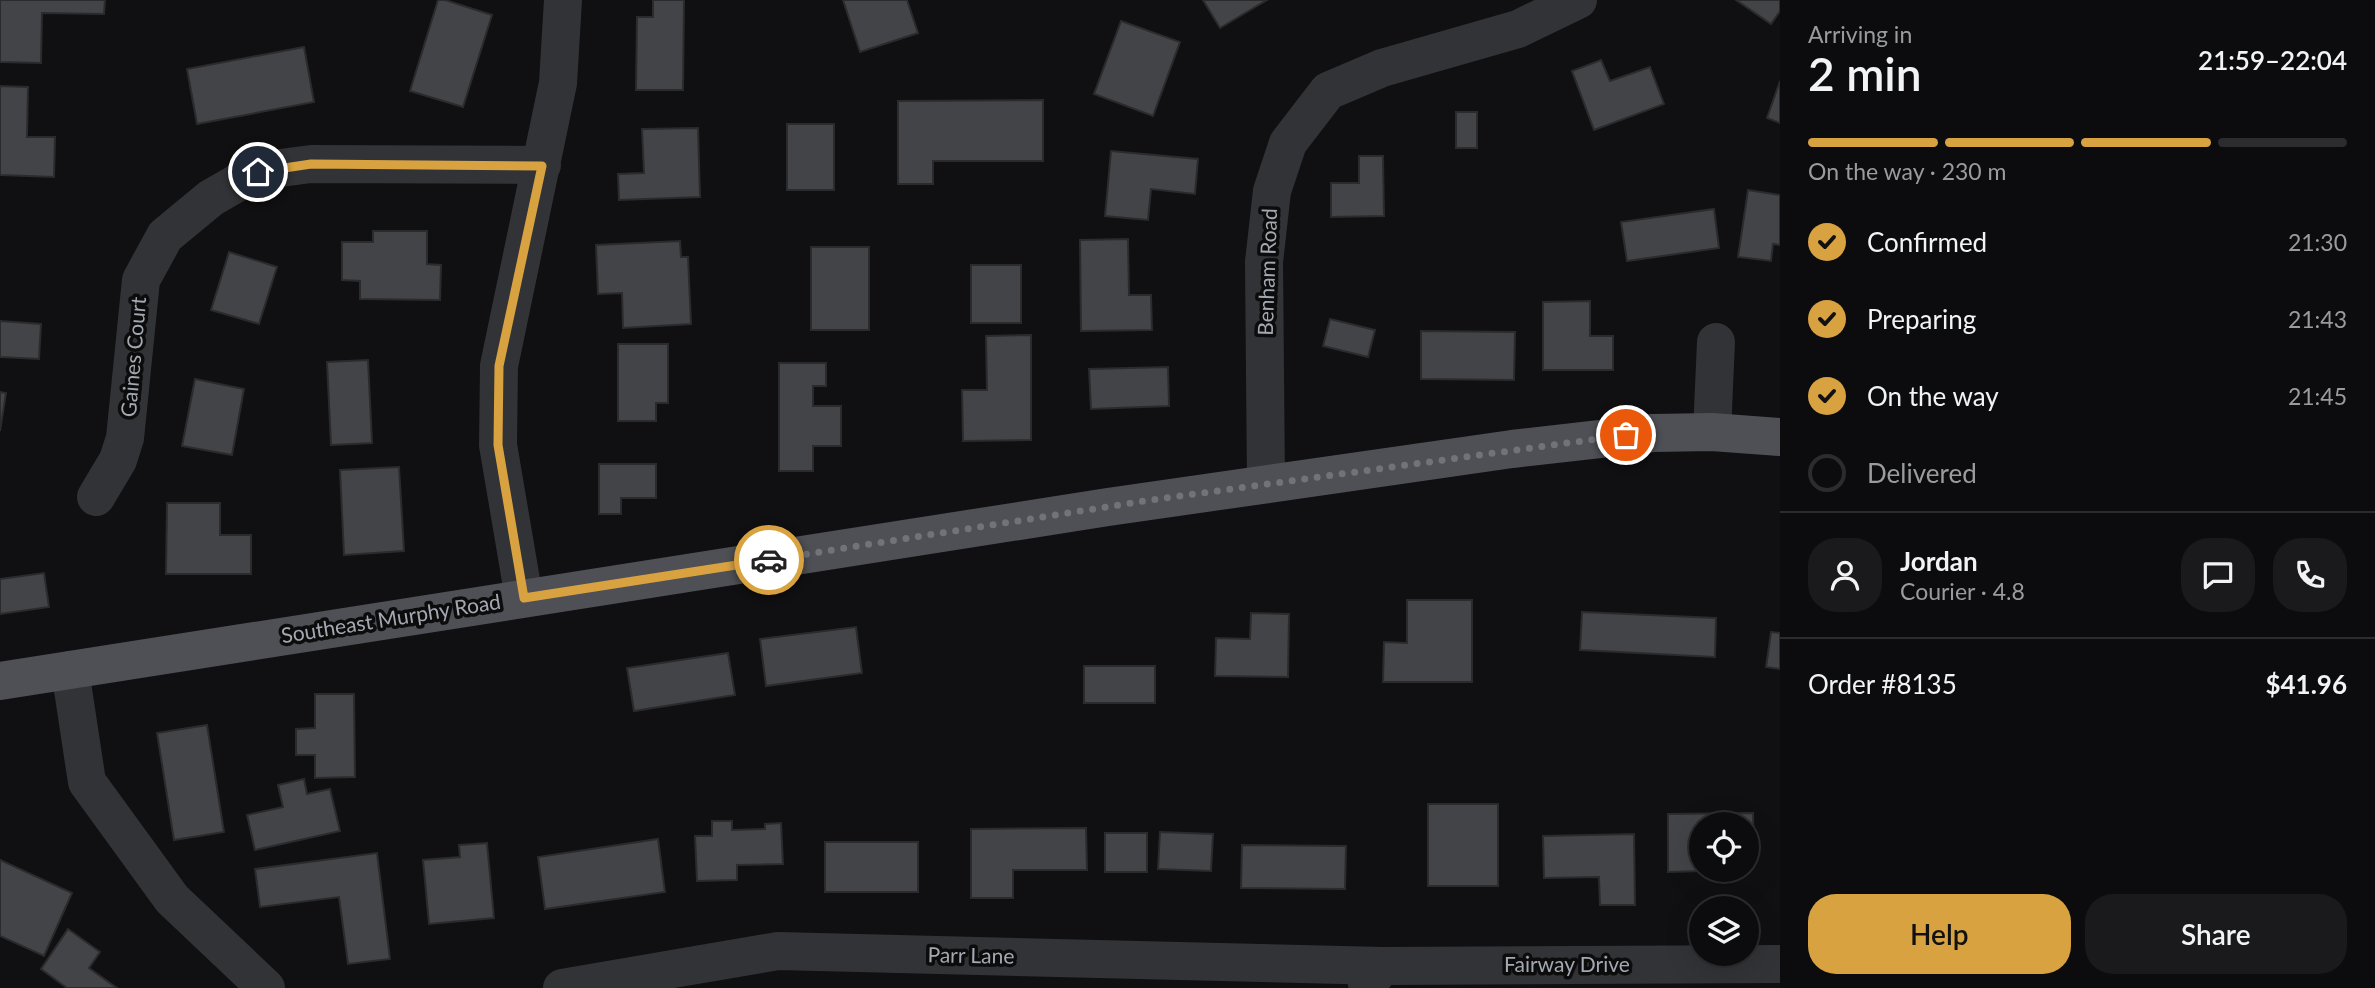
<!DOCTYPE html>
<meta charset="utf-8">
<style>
body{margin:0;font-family:Lato,sans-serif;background:#1a1a1c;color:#f1f3f6;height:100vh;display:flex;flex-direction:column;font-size:26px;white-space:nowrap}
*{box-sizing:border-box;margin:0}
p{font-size:23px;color:#9a9b9e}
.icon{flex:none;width:38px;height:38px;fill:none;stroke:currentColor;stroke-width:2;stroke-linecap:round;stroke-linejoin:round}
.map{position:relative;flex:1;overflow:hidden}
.panel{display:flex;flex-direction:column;background:#0c0c0e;width:595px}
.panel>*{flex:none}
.controls{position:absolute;left:1689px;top:812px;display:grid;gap:14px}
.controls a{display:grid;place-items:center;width:70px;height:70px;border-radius:50%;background:#0c0c0e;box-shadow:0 7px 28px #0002,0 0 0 2px #2c2c2e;font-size:35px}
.pin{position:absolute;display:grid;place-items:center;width:60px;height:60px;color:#fff;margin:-30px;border:4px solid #fff;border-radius:50%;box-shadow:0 2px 7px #0007}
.courier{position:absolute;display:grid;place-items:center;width:70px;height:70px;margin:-35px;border:5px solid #d9a241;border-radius:50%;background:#fff;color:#222;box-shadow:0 2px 9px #0007}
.overview em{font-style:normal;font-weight:600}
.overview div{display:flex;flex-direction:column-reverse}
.overview{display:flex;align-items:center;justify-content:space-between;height:119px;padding:0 28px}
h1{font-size:46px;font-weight:600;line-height:52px}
.bar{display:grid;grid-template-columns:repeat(4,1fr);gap:10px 7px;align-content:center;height:84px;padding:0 28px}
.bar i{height:9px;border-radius:5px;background:#2c2c2e}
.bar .on{background:#d9a241}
.bar p{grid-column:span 4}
.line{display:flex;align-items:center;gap:18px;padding:0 28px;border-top:2px solid #2c2c2e}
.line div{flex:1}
.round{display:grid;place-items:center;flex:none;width:74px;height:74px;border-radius:28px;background:#1a1a1c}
ol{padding:0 28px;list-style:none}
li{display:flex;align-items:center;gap:21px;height:77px}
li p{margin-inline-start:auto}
li .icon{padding:7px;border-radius:50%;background:#d9a241;color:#111;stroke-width:4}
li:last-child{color:#9a9b9e}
li i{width:38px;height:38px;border:4px solid #2c2c2e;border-radius:50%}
.action{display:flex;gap:14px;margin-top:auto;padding:14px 28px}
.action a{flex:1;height:80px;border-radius:28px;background:#d9a241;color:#111;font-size:28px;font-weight:600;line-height:80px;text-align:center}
.action a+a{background:#1a1a1c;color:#f1f3f6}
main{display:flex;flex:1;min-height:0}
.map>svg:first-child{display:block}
.building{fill:#424447;stroke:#2b2b2d;stroke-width:2}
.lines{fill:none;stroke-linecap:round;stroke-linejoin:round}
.minor{stroke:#323336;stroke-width:38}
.major{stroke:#4e5055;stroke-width:38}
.done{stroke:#707379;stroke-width:7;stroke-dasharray:0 12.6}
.route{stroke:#d9a241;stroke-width:9}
.labels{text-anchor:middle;stroke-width:7;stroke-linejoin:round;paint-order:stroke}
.street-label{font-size:21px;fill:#a3a8b1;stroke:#0c0c0d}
</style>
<main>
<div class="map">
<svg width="1780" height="988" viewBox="0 0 1780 988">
<rect width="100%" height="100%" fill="#101012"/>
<g class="building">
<path d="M0,0H105L104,14L42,13L41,63L0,62Z"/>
<path d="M438,0H445L492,15L463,107L410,91Z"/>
<path d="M653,0H684L683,90H636L637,17H653Z"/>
<path d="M843,0H907L918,33L860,52Z"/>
<path d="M1203,0H1267L1220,28Z"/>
<path d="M1736,0H1780V11L1771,24Z"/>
<path d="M1121,21L1180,42L1153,116L1094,94Z"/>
<path d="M304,47L314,102L197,124L187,69Z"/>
<path d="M1601,60L1610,81L1650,67L1664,104L1594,130L1572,71Z"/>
<path d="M1780,81V123L1767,118Z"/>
<path d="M0,86L28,87L27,137H55L54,177L0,175Z"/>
<path d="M1043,100V161H933V184H898V101Z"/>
<rect x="1456" y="112" width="21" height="36"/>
<rect x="787" y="124" width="47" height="66"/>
<path d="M698,128L700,197L619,200L618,174L644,173L642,129Z"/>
<path d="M1111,151L1198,159L1195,194L1151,189L1148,220L1105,216Z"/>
<path d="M1359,156H1383L1384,216L1331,217V183H1359Z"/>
<path d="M1748,190L1780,195V245L1773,244L1771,261L1738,257Z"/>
<path d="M1714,209L1719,248L1627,261L1621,222Z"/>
<path d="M373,231H427V264L441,265L440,300L360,299V281L342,280V242H373Z"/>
<path d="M1128,239L1129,295H1151L1152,330L1081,331L1080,240Z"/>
<path d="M680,241L681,257H688L691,324L623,328L622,293L598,294L596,245Z"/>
<rect x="811" y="247" width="58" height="83"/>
<path d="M229,252L277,267L259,324L211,310Z"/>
<rect x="971" y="265" width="50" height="58"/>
<path d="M1590,301V336H1613V370H1543V302Z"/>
<path d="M1330,319L1375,330L1368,357L1323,346Z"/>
<path d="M0,321L41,324L39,359L0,357Z"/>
<path d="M1421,331L1515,332L1514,380L1421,379Z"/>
<path d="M1031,335V440L963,441L962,390H987L986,336Z"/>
<path d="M618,344H668V403H656V421H618Z"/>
<path d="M368,360L372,443L331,445L327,362Z"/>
<path d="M779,363H826V386H813V406H841V446H813V471H779Z"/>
<path d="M1168,367L1169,406L1091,409L1089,369Z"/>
<path d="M195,379L244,389L232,455L182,446Z"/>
<path d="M0,392L6,393L0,431Z"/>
<path d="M599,464H656V498H621V514H599Z"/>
<path d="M399,467L404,551L344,555L340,470Z"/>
<path d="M167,503H220V535H251V574H166Z"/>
<path d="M44,573L49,607L0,614V579Z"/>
<path d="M1407,600H1472V682H1383L1384,642L1407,643Z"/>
<path d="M1582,612L1716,618L1715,657L1580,650Z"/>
<path d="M1251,613L1289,614L1288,677L1215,676L1216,638L1250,639Z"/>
<path d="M856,627L862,673L766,686L760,639Z"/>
<path d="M1771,632L1780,633V669L1766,667Z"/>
<path d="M728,653L735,695L634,711L627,668Z"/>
<rect x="1084" y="666" width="71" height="37"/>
<path d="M315,694H354L355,777L315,778V755H296V729L315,728Z"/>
<path d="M207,725L224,832L174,840L157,733Z"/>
<path d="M304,779L307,794L330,789L340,831L255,850L247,815L283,807L278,785Z"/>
<rect x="1428" y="804" width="70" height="82"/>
<path d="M1753,813L1754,855H1746V824H1701V870L1704,871L1668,872V814Z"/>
<path d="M712,821H732V830L765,829V824L781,823L783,864L737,865V880L697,881L695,836H712Z"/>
<path d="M1086,828L1087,870H1013V898H971V829Z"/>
<path d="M1160,832L1213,834L1211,871L1158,869Z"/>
<rect x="1105" y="833" width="42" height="39"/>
<path d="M1634,834L1635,905H1600L1599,877L1544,878L1543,836Z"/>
<path d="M658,839L665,892L545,909L538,857Z"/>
<rect x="825" y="842" width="93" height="50"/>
<path d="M487,843L494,918L429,924L423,860L460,857L459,845Z"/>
<path d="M1242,845L1346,846L1345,889L1241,888Z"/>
<path d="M377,853L390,959L348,964L339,897L260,907L255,869Z"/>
<path d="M0,860L72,893L44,956L0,936Z"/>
<path d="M68,929L100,952L89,968L117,988H67L41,969Z"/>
</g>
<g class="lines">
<g class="minor">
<path d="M1712,432L1716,342"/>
<path d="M1266,484L1264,262L1272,191L1288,143L1328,91L1382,68L1518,29L1578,0"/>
<path d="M96,497L118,460L125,438L141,280L165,236L211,198L258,171L311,164L542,165"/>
<path d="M524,598L498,445L499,366L558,83L563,0"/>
<path d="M70,670L87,782L172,899L266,988"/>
<path d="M1367,984L1383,966L1780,964"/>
<path d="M562,988L778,951L1383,966"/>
</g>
<path class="major" d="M0,681L1108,507L1512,449L1653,433L1712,432L1780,437"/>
</g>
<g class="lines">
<path class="done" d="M769,560L1151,500L1626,435"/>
<path class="route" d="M258,172L311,164L542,166L499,366L498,445L524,598L769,560"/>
</g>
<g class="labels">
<g class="street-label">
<text transform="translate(1268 272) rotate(-88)" y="7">Benham Road</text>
<text transform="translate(134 357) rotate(-85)" y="7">Gaines Court</text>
<text transform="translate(391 619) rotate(-9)" y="7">Southeast Murphy Road</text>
<text transform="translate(971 956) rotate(1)" y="7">Parr Lane</text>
<text x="1567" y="972">Fairway Drive</text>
</g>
</g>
</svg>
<div class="controls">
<a><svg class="icon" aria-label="locate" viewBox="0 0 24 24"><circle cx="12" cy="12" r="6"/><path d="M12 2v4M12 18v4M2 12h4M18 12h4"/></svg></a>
<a><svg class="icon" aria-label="layers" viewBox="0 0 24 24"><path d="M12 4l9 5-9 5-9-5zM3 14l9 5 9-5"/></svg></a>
</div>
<div class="pin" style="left:1626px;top:435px;background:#ea580c"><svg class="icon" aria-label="bag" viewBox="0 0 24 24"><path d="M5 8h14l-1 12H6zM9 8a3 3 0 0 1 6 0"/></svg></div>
<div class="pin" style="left:258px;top:172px;background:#1f2937"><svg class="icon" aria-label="home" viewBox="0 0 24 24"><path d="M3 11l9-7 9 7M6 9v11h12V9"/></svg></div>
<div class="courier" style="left:769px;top:560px"><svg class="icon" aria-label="car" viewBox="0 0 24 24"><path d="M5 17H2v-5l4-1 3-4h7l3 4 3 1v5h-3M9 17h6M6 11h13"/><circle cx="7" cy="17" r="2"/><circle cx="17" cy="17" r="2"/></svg></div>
</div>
<section class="panel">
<div class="overview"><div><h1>2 min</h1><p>Arriving in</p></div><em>21:59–22:04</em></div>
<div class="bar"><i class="on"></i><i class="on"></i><i class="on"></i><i></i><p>On the way · 230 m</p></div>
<ol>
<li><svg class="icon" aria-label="check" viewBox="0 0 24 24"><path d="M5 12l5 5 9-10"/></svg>Confirmed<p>21:30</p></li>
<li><svg class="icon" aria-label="check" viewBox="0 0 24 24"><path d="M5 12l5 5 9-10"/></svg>Preparing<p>21:43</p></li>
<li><svg class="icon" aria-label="check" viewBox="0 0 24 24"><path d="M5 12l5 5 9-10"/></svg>On the way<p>21:45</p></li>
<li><i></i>Delivered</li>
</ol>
<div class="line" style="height:126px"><a class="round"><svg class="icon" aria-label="person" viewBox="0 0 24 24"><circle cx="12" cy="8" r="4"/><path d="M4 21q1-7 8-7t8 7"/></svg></a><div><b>Jordan</b><p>Courier · 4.8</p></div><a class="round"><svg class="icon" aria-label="chat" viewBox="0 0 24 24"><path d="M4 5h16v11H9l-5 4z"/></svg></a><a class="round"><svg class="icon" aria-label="phone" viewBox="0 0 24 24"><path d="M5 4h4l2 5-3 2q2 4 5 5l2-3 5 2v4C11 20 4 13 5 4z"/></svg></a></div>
<div class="line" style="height:91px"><div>Order #8135</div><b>$41.96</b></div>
<div class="action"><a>Help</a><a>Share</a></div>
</section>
</main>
